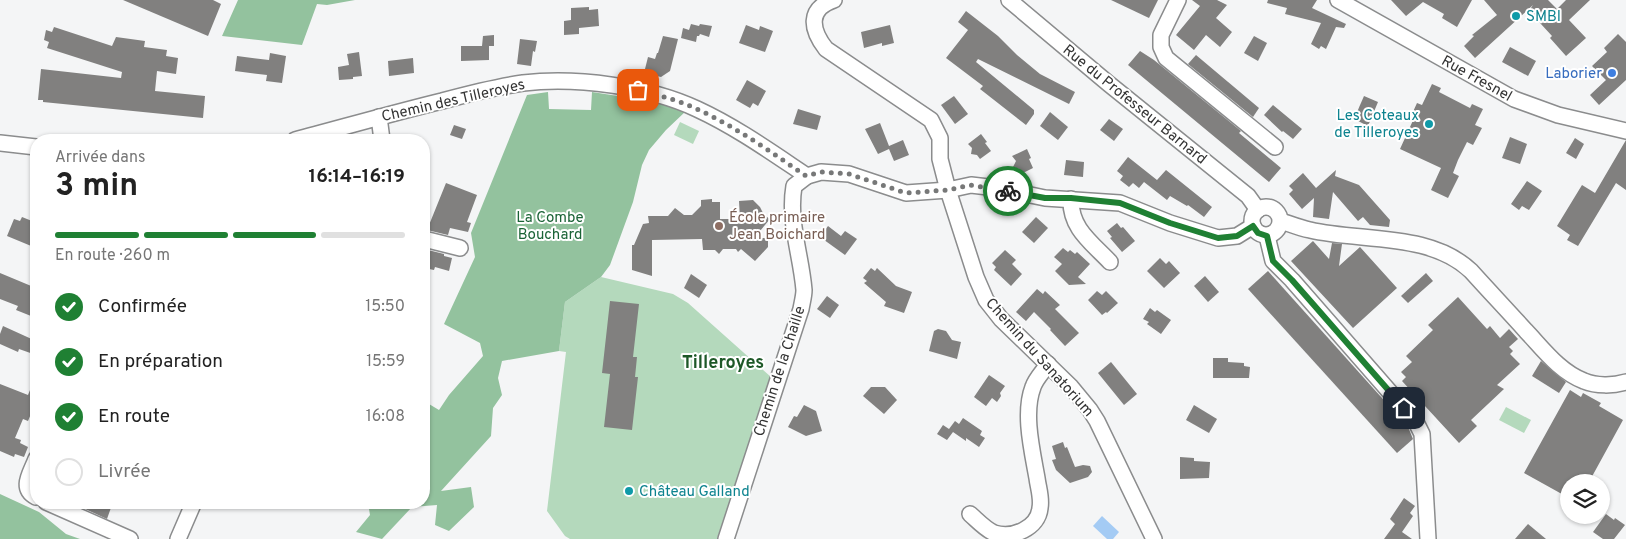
<!DOCTYPE html>
<html lang="fr">
<meta charset="utf-8">
<style>
body{margin:0;font-family:Overpass,sans-serif;background:#f6f6f6;color:#222;height:100vh;display:flex;flex-direction:column;font-size:19px;white-space:nowrap}
*{box-sizing:border-box;margin:0}
p{font-size:16px;color:#767676}
.icon{flex:none;width:28px;height:28px;fill:none;stroke:currentColor;stroke-width:2;stroke-linecap:round;stroke-linejoin:round}
.map{position:relative;flex:1;overflow:hidden}
.side{position:absolute;left:30px;top:134px;width:400px;height:375px;display:flex;flex-direction:column;background:#fff;border-radius:20px;box-shadow:0 1px 4px #0004}
.side>*{flex:none}
.buttons{position:absolute;left:1560px;top:474px;display:grid;gap:10px}
.buttons a{display:grid;place-items:center;width:50px;height:50px;border-radius:50%;background:#fff;box-shadow:0 1px 4px #0004;font-size:25px}
.pin{position:absolute;display:grid;place-items:center;width:42px;height:42px;color:#fff;margin:-21px;border-radius:10px;box-shadow:0 2px 8px #0006}
.courier{position:absolute;display:grid;place-items:center;width:50px;height:50px;margin:-25px;border:4px solid #1f8033;border-radius:50%;background:#fff;color:#222;box-shadow:0 1px 6px #0007}
.headline em{font-style:normal;font-weight:700}
.headline div{display:flex;flex-direction:column-reverse}
.headline{display:flex;align-items:center;justify-content:space-between;height:85px;padding:0 25px}
h1{font-size:32px;font-weight:700;line-height:38px}
.bar{display:grid;grid-template-columns:repeat(4,1fr);gap:8px 5px;align-content:center;height:60px;padding:0 25px}
.bar i{height:6px;border-radius:4px;background:#e0e0e0}
.bar .active{background:#1f8033}
.bar p{grid-column:span 4}
ol{padding:0 25px;list-style:none}
li{display:flex;align-items:center;gap:15px;height:55px}
li p{margin-inline-start:auto}
li .icon{padding:5px;border-radius:50%;background:#1f8033;color:#fff;stroke-width:4}
li:last-child{color:#767676}
li i{width:28px;height:28px;border:2px solid #e0e0e0;border-radius:50%}
.map>svg:first-child{display:block}
.green{fill:#b4d9bc}
.forest{fill:#93c29e}
.water{fill:#a4cbf4}
.building{fill:#81807f}
.lines{fill:none;stroke-linecap:round;stroke-linejoin:round}
.street-casing{stroke:#8b8c8d;stroke-width:18}
.street{stroke:#fff;stroke-width:15}
.done{stroke:#777878;stroke-width:5;stroke-dasharray:0 9}
.route{stroke:#1f8033;stroke-width:6}
.culture-dot{fill:#0f9aa8;stroke:#fff;stroke-width:2}
.shop-dot{fill:#3f7fe0;stroke:#fff;stroke-width:2}
.education-dot{fill:#8d6e63;stroke:#fff;stroke-width:2}
.labels{text-anchor:middle;stroke-width:4;stroke-linejoin:round;paint-order:stroke}
.culture-label{font-size:15px;fill:#0d838f;stroke:#fff;text-anchor:start}
.shop-label{font-size:15px;fill:#366cbe;stroke:#fff;text-anchor:end}
.street-label{font-size:15px;fill:#343434;stroke:#fff}
.park-label{font-size:15px;fill:#1a6336;stroke:#fff}
.education-label{font-size:15px;fill:#785e54;stroke:#fff;text-anchor:start}
.quarter-label{font-size:18px;font-weight:bold;fill:#1d5827;stroke:#fff}
</style>
<div class="map">
<svg width="1626" height="539" viewBox="0 0 1626 539">
<rect width="100%" height="100%" fill="#f4f5f6"/>
<g class="green">
<path d="M680,122L699,131L693,144L674,135Z"/>
<path d="M601,277L673,294L688,303L771,377L717,539H570L565,536L547,511L566,352L559,351L565,302Z"/>
<path d="M1506,407L1531,420L1524,433L1499,420Z"/>
</g>
<g class="forest">
<path d="M238,0H355L327,5L317,4L302,45L222,36Z"/>
<path d="M548,92L549,109L591,110L592,92L650,101L686,111L666,130L649,150L642,165L633,202L610,265L601,277L565,302L559,351L502,361L498,378L502,395L493,408L491,436L441,491L471,487L474,507L449,531L435,525L437,505L412,507L382,539L356,532L370,515L368,503L424,502V401L439,410L449,395L483,356L480,343L444,324L475,257L471,233L527,95Z"/>
<path d="M0,494L39,512L66,534L80,539H0Z"/>
</g>
<path class="water" d="M1102,516L1119,532L1113,539H1107L1093,526Z"/>
<g class="building">
<path d="M123,0H213L221,4L208,36Z"/>
<path d="M1111,0H1158L1149,18Z"/>
<path d="M1192,0H1217L1227,5L1216,18L1232,32L1220,47L1206,35L1194,50L1176,35L1200,6Z"/>
<path d="M1268,0H1317L1312,8L1346,24L1344,28L1336,27L1326,49L1321,46L1319,49L1311,44L1321,23L1285,14L1287,8L1267,3Z"/>
<path d="M1391,0H1472L1457,27L1442,18L1444,14L1423,2L1406,16Z"/>
<path d="M1484,0H1548L1557,9L1566,0H1590L1569,20L1586,38L1566,56L1550,38L1552,36L1529,11L1533,5L1475,58L1464,46L1474,36L1472,35L1497,15Z"/>
<path d="M589,7V10L598,9L599,26L579,28V34L564,35V21L571,20V8Z"/>
<path d="M966,11L998,36L1017,55L1040,74L1075,92L1069,104L978,59L976,62L1034,110V114L1026,125L980,89L983,86L946,58L968,30L958,22Z"/>
<path d="M691,24L699,26L700,24L712,26L709,37L700,34L699,36H697L696,42L681,38L683,28L689,30Z"/>
<path d="M746,25L759,30L760,26L773,31L765,52L739,43Z"/>
<path d="M890,25L894,43L882,46V43L864,48L861,32Z"/>
<path d="M54,27L112,46L116,37L145,41L144,47L167,50L166,56L178,58L176,74L157,71L155,91L205,96L203,118L43,102V100H38L41,69L121,78L122,72L47,48L49,42L44,40L46,30L52,32Z"/>
<path d="M1618,34L1626,42V80L1599,105L1590,95L1606,80L1592,66L1607,52L1604,48Z"/>
<path d="M494,35V46H489V60L461,61V46H482L483,36Z"/>
<path d="M663,36L678,39L670,71L661,77L644,73L648,57L655,59L657,53H658Z"/>
<path d="M1254,36L1267,43L1258,61L1244,53Z"/>
<path d="M520,39L537,41L535,52L533,51L531,66L517,64Z"/>
<path d="M1510,47L1536,61L1528,76L1502,62Z"/>
<path d="M1140,51L1154,60L1241,131L1239,133L1281,168L1269,182L1128,65Z"/>
<path d="M359,52L362,76L353,77V79L339,80L338,67L349,65L347,54Z"/>
<path d="M270,53L286,56L282,83L266,81L267,75L235,71L237,56L269,60Z"/>
<path d="M1196,55L1259,108L1253,117L1188,64Z"/>
<path d="M413,58L414,73L389,76L388,61Z"/>
<path d="M747,80L766,91L758,106L753,103L750,108L736,100Z"/>
<path d="M1432,84L1441,88L1439,92L1470,108L1472,104L1483,109L1475,125L1482,128L1473,145L1467,142L1458,160L1453,173L1459,176L1448,198L1431,190L1441,168L1400,149L1415,116L1412,114L1417,103L1422,105Z"/>
<path d="M954,96L968,114L955,124L941,105Z"/>
<path d="M1364,96L1378,102L1368,126L1354,119Z"/>
<path d="M1273,105L1302,129L1293,139L1283,131L1282,132L1264,115Z"/>
<path d="M798,109L821,116L817,130L793,124Z"/>
<path d="M1050,112L1068,127L1058,140L1040,126Z"/>
<path d="M1109,119L1123,129L1114,141L1100,130Z"/>
<path d="M880,123L889,146L903,140L909,155L894,161L889,149L878,154L865,129Z"/>
<path d="M454,125L466,129L462,139L450,135Z"/>
<path d="M981,134L987,142L985,143L991,151L980,159L977,155L971,154L972,148L968,144Z"/>
<path d="M1510,137L1527,144L1520,164L1502,158Z"/>
<path d="M1575,138L1584,144L1576,159L1566,153Z"/>
<path d="M1626,140V190L1616,183L1578,246L1567,240L1570,235L1557,226L1582,185L1595,193Z"/>
<path d="M1027,149L1031,158L1029,159L1033,168L1021,174L1019,169L1013,167L1016,161L1012,156Z"/>
<path d="M1128,157L1157,180L1166,170L1212,207L1204,217L1188,205L1187,206L1170,196L1167,200L1144,182L1139,188L1133,183L1129,187L1120,180L1123,176L1117,171Z"/>
<path d="M1066,160L1084,162L1083,177L1064,175Z"/>
<path d="M1336,170L1335,176L1359,185L1390,220L1389,227L1370,225L1363,217L1358,221L1333,192L1329,219L1313,217L1314,198L1302,209L1289,194L1293,190L1289,186L1303,173L1316,188Z"/>
<path d="M1527,181L1542,191L1529,210L1522,206L1519,210L1511,204Z"/>
<path d="M446,183L477,195L467,222L471,223L468,232L450,228L448,235L427,230Z"/>
<path d="M712,199V202H720V219H740L739,201L753,200L760,207L764,215L770,219L754,238H768V247L755,261L741,249L738,252L736,249H723L719,254L715,250H703L702,239L652,240V276L632,270V245H634L643,224L649,223L648,216H668L675,208L684,215H692L701,206V200Z"/>
<path d="M22,217L32,221L31,225L36,227V248L7,236L14,219L20,221Z"/>
<path d="M1036,217L1048,228L1034,243L1022,232Z"/>
<path d="M1117,223L1121,228L1123,227L1135,241L1122,252L1110,238L1112,237L1107,231Z"/>
<path d="M828,226L841,236L845,231L857,239L845,255L820,237Z"/>
<path d="M1313,241L1329,259L1332,243L1342,244L1339,266L1360,247L1397,288L1353,328L1291,261Z"/>
<path d="M1063,248L1068,252L1070,250L1075,254L1077,252L1090,264L1078,277L1086,284L1069,285L1055,271L1062,264L1054,257Z"/>
<path d="M424,249L444,254V256L452,258L449,271L435,267L434,270L424,268Z"/>
<path d="M1005,250L1016,260L1012,264L1022,274L1011,286L994,270L996,267L992,263Z"/>
<path d="M1160,258L1166,264L1169,261L1180,273L1164,288L1147,271Z"/>
<path d="M871,268L875,271L877,268L896,286L912,292L904,313L884,306L886,302L864,283L867,281L863,278Z"/>
<path d="M1268,271L1408,427L1413,439L1397,453L1248,289Z"/>
<path d="M0,273L36,288V318L16,310L18,306L0,299Z"/>
<path d="M1426,273L1433,281L1408,303L1401,296Z"/>
<path d="M691,274L707,285L699,298L684,288Z"/>
<path d="M1205,276L1219,292L1208,302L1194,286Z"/>
<path d="M1037,289L1043,294L1045,291L1060,305L1055,309L1079,333L1065,346L1050,330L1051,329L1034,312L1026,321L1016,312Z"/>
<path d="M1097,291L1102,295L1106,291L1118,303L1107,313L1106,312L1102,315L1088,300Z"/>
<path d="M827,296L839,305L830,318L817,309Z"/>
<path d="M1458,297L1487,329L1490,326L1500,338L1509,329L1518,339L1509,347L1513,351L1510,354L1520,364L1497,385L1504,389L1471,420L1477,426L1459,443L1402,381L1406,377L1401,372L1412,362L1406,356L1433,330L1428,325Z"/>
<path d="M610,301L639,304L633,357H637L635,377H638L632,430L604,427L610,374L602,373Z"/>
<path d="M1150,308L1155,312L1157,310L1171,320L1161,334L1147,324L1149,322L1143,319Z"/>
<path d="M3,326L36,341V355L19,349L18,352L0,344V334Z"/>
<path d="M938,329L946,331L952,340L961,342L957,359L929,351L934,331Z"/>
<path d="M1213,358H1228V362L1244,363V366L1250,367L1249,378H1213Z"/>
<path d="M1541,361L1566,382L1559,393L1532,376Z"/>
<path d="M1111,362L1137,394L1124,405L1098,373Z"/>
<path d="M36,375V402L28,421L23,419L15,438L21,440L20,443L28,447L24,457L15,454L14,457L0,451V384L28,395Z"/>
<path d="M989,375L1005,386L1000,393L1001,396L997,402L992,398L986,406L974,397Z"/>
<path d="M871,387H885L897,400L884,414L863,396Z"/>
<path d="M1570,390L1581,397L1583,393L1601,403L1599,406L1623,420L1589,482H1569V498L1524,473Z"/>
<path d="M804,405L816,411L822,431L806,436L788,427L794,416L797,417Z"/>
<path d="M1194,405L1217,419L1209,433L1186,420Z"/>
<path d="M963,418L982,431L980,435L985,438L979,447L966,438V441L953,432L947,440L937,434L943,425L949,429L955,421L959,424Z"/>
<path d="M1063,442L1065,448L1067,447L1075,467L1083,465L1090,466L1092,472L1088,477L1070,483L1056,470L1052,460L1056,459L1052,446Z"/>
<path d="M1180,457L1194,458V461L1210,462L1209,478L1180,479Z"/>
<path d="M1404,498L1415,506L1410,513L1413,516L1402,532L1412,539H1384L1395,524L1390,519Z"/>
<path d="M70,502H113L107,519Z"/>
<path d="M1606,514L1614,520L1615,518L1625,525L1614,539H1603L1593,532Z"/>
<path d="M1528,524L1546,539H1515Z"/>
</g>
<g class="lines">
<g class="street-casing">
<g id="street">
<path d="M834,0C807,9 811,30 826,49L931,120L940,138V159L948,190L976,277L986,300L1001,319L1071,387L1090,410L1097,421L1154,539"/>
<path d="M1009,0L1109,84L1248,196L1258,210"/>
<path d="M1178,0L1161,35V47L1166,58L1275,147"/>
<path d="M1338,0L1514,99L1558,115L1626,131"/>
<path d="M379,117L382,140"/>
<path d="M295,140C344,127 393,113 442,101C468,94 495,87 523,83C577,77 648,86 697,109C736,127 771,152 807,176L821,172L849,174L906,193L948,190L971,185L997,188L1045,198L1120,203L1170,223L1218,238L1237,236L1253,226"/>
<path d="M0,143L36,147"/>
<path d="M1071,199C1070,228 1091,242 1110,262"/>
<circle cx="1266" cy="221" r="14"/>
<path d="M1281,221C1290,224 1300,228 1310,230C1361,242 1430,232 1471,271C1489,291 1508,311 1526,331C1543,349 1560,372 1584,381C1596,386 1613,386 1626,382"/>
<path d="M1267,236L1273,261L1292,280L1416,422L1422,434L1428,539"/>
<path d="M424,239L460,248"/>
<path d="M36,459C31,473 19,488 36,497"/>
<path d="M46,502L130,539"/>
<path d="M970,514C978,521 985,529 994,533C1013,539 1038,528 1040,508C1042,498 1038,487 1037,478C1032,450 1023,413 1033,387C1036,378 1043,372 1048,364"/>
<path d="M178,539L194,502"/>
<path d="M726,539L801,309C802,303 804,296 804,290C801,254 788,222 794,186L807,176"/>
</g>
</g>
<use href="#street" class="street"/>
</g>
<g class="lines">
<path class="done" d="M638,90C658,95 678,100 697,109C736,127 771,152 806,176L821,172L849,174L906,193L948,190L970,185L1008,191"/>
<path class="route" d="M1008,191L1045,198H1071L1120,203L1170,223L1218,238L1237,236L1253,226L1258,233L1267,236L1273,261L1292,280L1404,408"/>
</g>
<g class="culture-dot">
<circle cx="1516" cy="16" r="5"/>
<circle cx="1429" cy="124" r="5"/>
<circle cx="629" cy="491" r="5"/>
</g>
<circle class="shop-dot" cx="1612" cy="73" r="5"/>
<circle class="education-dot" cx="719" cy="226" r="5"/>
<g class="labels">
<g class="culture-label">
<text x="1526" y="21">SMBI</text>
<text x="1419" y="120" text-anchor="end">Les Coteaux<tspan x="1419" dy="17">de Tilleroyes</tspan></text>
<text x="639" y="496">Château Galland</text>
</g>
<g class="shop-label">
<text x="1602" y="78">Laborier</text>
</g>
<g class="street-label">
<text transform="translate(1477 78) rotate(29)" y="5">Rue Fresnel</text>
<text transform="translate(453 100) rotate(-13)" y="5">Chemin des Tilleroyes</text>
<text transform="translate(1135 104) rotate(39)" y="5">Rue du Professeur Barnard</text>
<text transform="translate(1040 357) rotate(48)" y="5">Chemin du Sanatorium</text>
<text transform="translate(779 371) rotate(-72)" y="5">Chemin de la Chaille</text>
</g>
<g class="park-label">
<text x="550" y="222">La Combe<tspan x="550" dy="17">Bouchard</tspan></text>
</g>
<g class="education-label">
<text x="729" y="222">École primaire<tspan x="729" dy="17">Jean Boichard</tspan></text>
</g>
<g class="quarter-label">
<text x="723" y="368">Tilleroyes</text>
</g>
</g>
</svg>
<div class="buttons">
<a><svg class="icon" aria-label="layers" viewBox="0 0 24 24"><path d="M12 4l9 5-9 5-9-5zM3 14l9 5 9-5"/></svg></a>
</div>
<div class="pin" style="left:638px;top:90px;background:#ea580c"><svg class="icon" aria-label="bag" viewBox="0 0 24 24"><path d="M5 8h14l-1 12H6zM9 8a3 3 0 0 1 6 0"/></svg></div>
<div class="pin" style="left:1404px;top:408px;background:#1f2937"><svg class="icon" aria-label="home" viewBox="0 0 24 24"><path d="M3 11l9-7 9 7M6 9v11h12V9"/></svg></div>
<div class="courier" style="left:1008px;top:191px"><svg class="icon" aria-label="bike" viewBox="0 0 24 24"><circle cx="6" cy="16" r="4"/><circle cx="18" cy="16" r="4"/><path d="M6 16l4-8h5l3 8M10 8l3 8H6M13 5h3"/></svg></div>
<section class="side">
<div class="headline"><div><h1>3 min</h1><p>Arrivée dans</p></div><em>16:14–16:19</em></div>
<div class="bar"><i class="active"></i><i class="active"></i><i class="active"></i><i></i><p>En route · 260 m</p></div>
<ol>
<li><svg class="icon" aria-label="check" viewBox="0 0 24 24"><path d="M5 12l5 5 9-10"/></svg>Confirmée<p>15:50</p></li>
<li><svg class="icon" aria-label="check" viewBox="0 0 24 24"><path d="M5 12l5 5 9-10"/></svg>En préparation<p>15:59</p></li>
<li><svg class="icon" aria-label="check" viewBox="0 0 24 24"><path d="M5 12l5 5 9-10"/></svg>En route<p>16:08</p></li>
<li><i></i>Livrée</li>
</ol>
</section>
</div>
